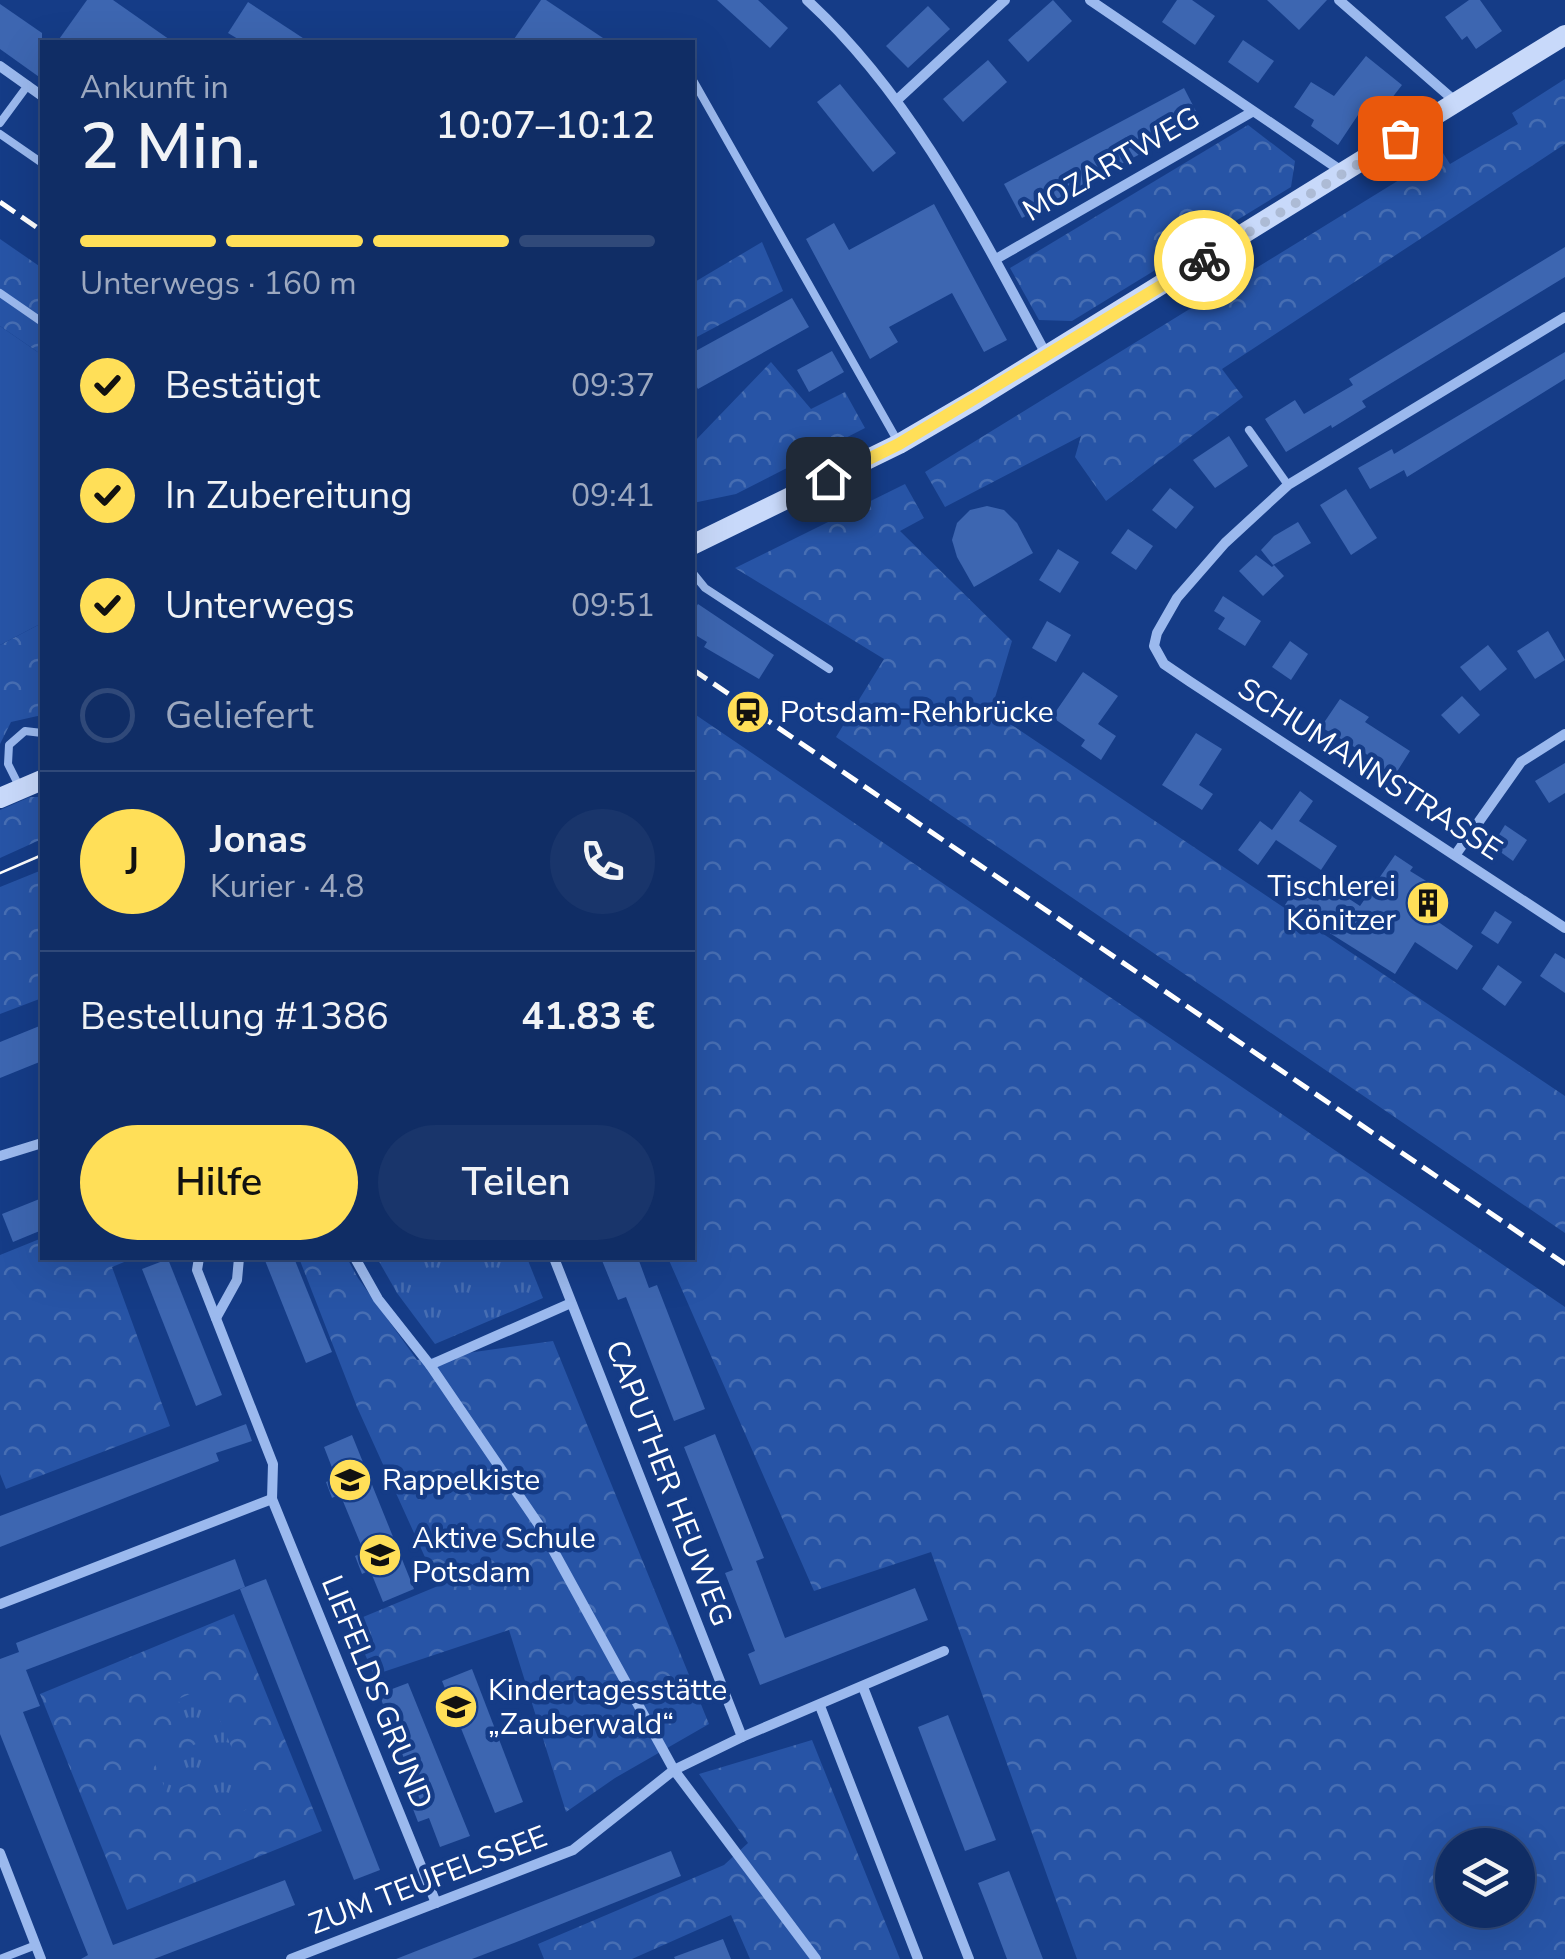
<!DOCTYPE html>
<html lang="de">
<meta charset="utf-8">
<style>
body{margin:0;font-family:"Nunito Sans",sans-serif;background:#19356b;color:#f1f3f6;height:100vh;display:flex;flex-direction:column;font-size:38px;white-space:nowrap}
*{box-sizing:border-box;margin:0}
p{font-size:32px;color:#9ca8bf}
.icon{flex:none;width:55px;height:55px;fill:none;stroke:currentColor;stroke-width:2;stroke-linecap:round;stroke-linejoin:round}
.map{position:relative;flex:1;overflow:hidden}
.details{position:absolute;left:40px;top:40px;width:655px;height:1220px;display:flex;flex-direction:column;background:#102d65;border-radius:0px;box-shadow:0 10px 40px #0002,0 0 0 2px #304979}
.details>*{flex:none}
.controls{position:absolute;left:1435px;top:1828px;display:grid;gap:20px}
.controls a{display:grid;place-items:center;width:100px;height:100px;border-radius:50%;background:#102d65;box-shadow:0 10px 40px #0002,0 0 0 2px #304979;font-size:50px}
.pin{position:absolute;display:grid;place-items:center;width:85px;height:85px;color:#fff;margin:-42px;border-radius:20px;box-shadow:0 5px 15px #0006}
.courier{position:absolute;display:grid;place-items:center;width:100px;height:100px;margin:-50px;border:8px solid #ffdf58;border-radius:50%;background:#fff;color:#222;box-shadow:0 2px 12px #0007}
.headline em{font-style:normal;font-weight:600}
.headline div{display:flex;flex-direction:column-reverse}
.headline{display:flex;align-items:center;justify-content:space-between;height:170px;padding:0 40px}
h1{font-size:65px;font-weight:600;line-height:75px}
.bar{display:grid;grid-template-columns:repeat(4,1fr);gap:15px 10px;align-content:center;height:120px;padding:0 40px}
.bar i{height:12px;border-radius:8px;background:#304979}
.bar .selected{background:#ffdf58}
.bar p{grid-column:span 4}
.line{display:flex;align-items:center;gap:25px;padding:0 40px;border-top:2px solid #304979}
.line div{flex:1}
.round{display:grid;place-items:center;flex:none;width:105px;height:105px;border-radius:52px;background:#19356b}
ol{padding:0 40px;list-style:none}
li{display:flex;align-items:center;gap:30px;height:110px}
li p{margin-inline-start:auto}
li .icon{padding:10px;border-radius:50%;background:#ffdf58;color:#111;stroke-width:4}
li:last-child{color:#9ca8bf}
li i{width:55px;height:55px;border:5px solid #304979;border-radius:50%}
.cta{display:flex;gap:20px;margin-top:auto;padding:20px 40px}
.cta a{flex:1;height:115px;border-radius:60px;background:#ffdf58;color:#111;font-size:40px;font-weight:600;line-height:115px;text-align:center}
.cta a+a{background:#19356b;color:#f1f3f6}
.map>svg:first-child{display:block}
.forest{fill:url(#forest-crowns);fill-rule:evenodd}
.park{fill:url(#park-tufts)}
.pitch{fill:#2754a6}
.building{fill:#3d66b1}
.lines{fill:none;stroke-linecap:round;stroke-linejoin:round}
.service{stroke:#9bb9ee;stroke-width:8}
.minor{stroke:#9bb9ee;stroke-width:10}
.secondary{stroke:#c8d9fa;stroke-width:20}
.tram{stroke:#fff;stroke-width:2.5}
.rail{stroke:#fff;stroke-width:5;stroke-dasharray:18 8;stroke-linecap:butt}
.done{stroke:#adbbd5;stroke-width:10;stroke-dasharray:0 18}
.route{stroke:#ffdf58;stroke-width:12}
.labels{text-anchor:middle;stroke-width:9;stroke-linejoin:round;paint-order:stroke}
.street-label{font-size:30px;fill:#fff;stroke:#153c87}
.poi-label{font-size:30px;fill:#fff;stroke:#153c87;text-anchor:start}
</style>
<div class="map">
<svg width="1565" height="1959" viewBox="0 0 1565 1959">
<defs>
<pattern id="forest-crowns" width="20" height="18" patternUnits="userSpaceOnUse" patternTransform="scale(2.5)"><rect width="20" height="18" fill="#2754a6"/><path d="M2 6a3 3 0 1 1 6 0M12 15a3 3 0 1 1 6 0" fill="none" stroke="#476eb3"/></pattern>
<pattern id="park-tufts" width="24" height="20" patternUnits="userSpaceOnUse" patternTransform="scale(2.5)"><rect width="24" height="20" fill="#2754a6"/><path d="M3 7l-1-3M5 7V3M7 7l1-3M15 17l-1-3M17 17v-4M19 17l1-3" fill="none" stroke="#476eb3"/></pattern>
</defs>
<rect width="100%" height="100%" fill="#153c87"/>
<g class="forest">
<path d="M1565,79V144L1222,369L1243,397L1106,501L1075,457L1081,436L945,507L925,472L1443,153L1450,164L1518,124L1512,113Z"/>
<path d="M1248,125L1295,161L1291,187L1072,321L1039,320L1010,268Z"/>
<path d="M0,239L42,268V355L0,326Z"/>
<path d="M762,242L783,291L693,339V283Z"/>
<path d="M771,362L811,409L845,392L865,428L736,494L693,503V443Z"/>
<path d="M905,484L924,518L900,531L1012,641L991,711L1565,1096V1233L836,737L884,659L735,568Z"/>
<path d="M42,623V715L11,722L0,744V645Z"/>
<path d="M693,713L1565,1307V1959H1077L931,1552L814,1591L668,1258H692ZM1452,1845H1518V1910H1452Z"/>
<path d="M30,797H42V839L0,858V810Z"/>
<path d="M42,870V998L0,1014V887Z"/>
<path d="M42,1238V1258H134L112,1267L170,1426L6,1489L0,1474V1255Z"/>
<path d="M299,1258H347L358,1278L417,1360L553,1341L709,1724L615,1778L566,1812L509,1630L374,1675L351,1622L438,1586L357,1407Z"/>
<path d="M234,1614L322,1831L127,1910L40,1694Z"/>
<path d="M812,1740L900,1959H750L731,1915L632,1959H544L538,1944L724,1865L748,1843L699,1774Z"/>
</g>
<g class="park">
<path d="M377,1258H527L543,1298L435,1344L397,1293Z"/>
<path d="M206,1687L256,1805L223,1820L205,1777L167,1793L154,1762L196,1744L178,1699Z"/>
</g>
<path class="pitch" d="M0,326L42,355V623L0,645Z"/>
<g class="building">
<path d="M87,0H113L173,42H57Z"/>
<path d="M541,0H546L609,42H512Z"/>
<path d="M717,0H758L788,28L770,48Z"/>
<path d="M1053,0L1072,21L1028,62L1008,40Z"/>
<path d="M1177,0H1192L1215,16L1195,45L1162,22Z"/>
<path d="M1267,0H1327L1299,30Z"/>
<path d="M1469,0H1480L1502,31L1476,49L1467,36L1462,40L1445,17Z"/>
<path d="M248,2L309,42H243L228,33Z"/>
<path d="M0,4L42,33V79L0,49Z"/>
<path d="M928,6L950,29L908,68L886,46Z"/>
<path d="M1243,40L1274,61L1258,83L1228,62Z"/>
<path d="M1366,56L1402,85L1381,112L1368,100L1338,145L1311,126L1314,120L1294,107L1311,82L1334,96Z"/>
<path d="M988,60L1007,82L963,122L943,99Z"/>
<path d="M840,84L896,153L873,172L817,102Z"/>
<path d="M1184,88L1201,121L1022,218L1004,184Z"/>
<path d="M934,204L1007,340L984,352L952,293L889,327L898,342L870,359L806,239L834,223L849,250Z"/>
<path d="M1565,247V277L1362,401L1366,407L1332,428L1331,425L1286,452L1265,419L1295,400L1304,414L1353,385L1349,379Z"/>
<path d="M792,298L809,327L698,389L692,379V353Z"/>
<path d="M832,351L844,372L809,392L797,370Z"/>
<path d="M1565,352V379L1407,477L1404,470L1370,489L1358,468L1392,449L1394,454Z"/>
<path d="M1229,436L1248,466L1215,488L1193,460Z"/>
<path d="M1170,488L1194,507L1176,529L1152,510Z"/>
<path d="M1346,489L1377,538L1351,555L1320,505Z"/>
<path d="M987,506L1004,510L1017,523L1033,553L974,587L957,557L952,540L957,523L970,510Z"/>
<path d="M1298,522L1311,543L1273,565L1261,550L1274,536Z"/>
<path d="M1128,529L1153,546L1136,570L1111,553Z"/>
<path d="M1058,549L1079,562L1060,593L1039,580Z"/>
<path d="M1256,555L1272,567L1274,565L1284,576L1263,596L1239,571Z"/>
<path d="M1223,596L1261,621L1245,646L1218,629L1225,618L1214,611Z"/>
<path d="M698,604L774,655L759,679L704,647L707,642L692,633V613Z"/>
<path d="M1047,621L1071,635L1056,662L1032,648Z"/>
<path d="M1548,631L1565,660L1535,679L1517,651Z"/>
<path d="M1290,641L1308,654L1291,680L1272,667Z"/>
<path d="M1488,645L1507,669L1480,691L1460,667Z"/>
<path d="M1083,672L1118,696L1098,724L1116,736L1101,760L1081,746L1085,740L1052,717Z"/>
<path d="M1462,696L1480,715L1459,734L1441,715Z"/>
<path d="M1340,699L1369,717L1365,722L1410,751L1393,778L1368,762L1371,757L1321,727Z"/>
<path d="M1196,733L1222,749L1199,785L1213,794L1202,810L1162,785Z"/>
<path d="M1565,763V793L1549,803L1535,781Z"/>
<path d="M1300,791L1313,801L1299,821L1337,846L1321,870L1276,840L1258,865L1238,850L1260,821L1272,830Z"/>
<path d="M1505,825L1527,840L1513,861L1492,846Z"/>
<path d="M1395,855L1413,867L1410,871L1449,895L1434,919L1473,946L1457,970L1415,942L1395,974L1285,905L1296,888L1318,901L1328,885L1360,906Z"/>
<path d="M1495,911L1512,922L1498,944L1481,933Z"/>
<path d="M1555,953L1565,959V993L1540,976Z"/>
<path d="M1498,965L1522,982L1505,1006L1482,989Z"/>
<path d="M42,1025V1061L0,1078V1042Z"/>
<path d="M42,1198V1230L13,1242L2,1214Z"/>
<path d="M264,1258H294L332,1352L306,1363Z"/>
<path d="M601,1258H638L649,1288L657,1285L705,1409L674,1421L626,1297L618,1300Z"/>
<path d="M168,1259L222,1395L196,1406L142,1269Z"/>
<path d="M246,1424L252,1441L216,1453L219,1461L0,1547V1516Z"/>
<path d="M715,1434L764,1558L756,1561L785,1638L915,1588L928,1620L760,1685L748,1654L755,1651L725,1573L733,1570L684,1447Z"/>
<path d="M352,1435L414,1589L383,1602L370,1570L362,1574L355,1556L364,1552L340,1494L332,1498L326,1482L336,1478L324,1447Z"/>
<path d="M235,1559L245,1587L26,1670L40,1706L23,1712L113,1945L285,1880L295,1905L154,1959H81L88,1955L0,1734V1659L19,1652L16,1643Z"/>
<path d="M266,1579L380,1870L354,1880L240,1589Z"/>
<path d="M472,1669L523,1802L495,1813L442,1681Z"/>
<path d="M408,1683L470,1836L440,1847L429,1818L418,1822L413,1809L422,1805L379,1694Z"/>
<path d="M948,1715L996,1840L965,1851L918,1727Z"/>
<path d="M671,1851L681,1876L514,1943L472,1959H396Z"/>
<path d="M1009,1871L1043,1959H1007L987,1906L978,1883Z"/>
<path d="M723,1939L731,1959H675L674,1957Z"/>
</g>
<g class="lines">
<g class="service">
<path d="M694,82L897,440"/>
<path d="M0,123L28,85"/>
<path d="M0,134L42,163"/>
<path d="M0,293L42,322"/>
<path d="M1249,430L1288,485"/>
<path d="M692,572L705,588L829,669"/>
<path d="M20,788L8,764L9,745L25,731L42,733"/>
<path d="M0,1959L36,1945"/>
</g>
<g class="minor">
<path d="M807,0C913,97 980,232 1047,356"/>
<path d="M1090,0L1343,172"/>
<path d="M1339,0L1456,102"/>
<path d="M0,66L42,96"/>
<path d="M897,100L1005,0"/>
<path d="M996,259L1252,112"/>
<path d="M1565,317L1288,485L1225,543L1177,598L1157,633L1154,646L1164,664L1189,681L1565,928"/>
<path d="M1456,854L1521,762L1565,734"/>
<path d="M0,1156L42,1143"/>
<path d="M199,1258L197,1270L273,1464L272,1499"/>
<path d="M355,1258L378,1299L430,1365L541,1528L674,1770L816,1959"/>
<path d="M554,1258L742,1737"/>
<path d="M216,1318L237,1280L239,1258"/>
<path d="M430,1365L571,1303"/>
<path d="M0,1604L272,1499L436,1903"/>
<path d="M863,1687L969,1959"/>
<path d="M820,1706L918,1959"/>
<path d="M0,1853L41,1959"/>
<path d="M291,1959L573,1850L674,1770L742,1737L944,1651"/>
</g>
<g class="secondary">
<path d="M692,545L899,444L976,399L1565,35"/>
<path d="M0,798L42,780"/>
</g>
<path class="tram" d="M0,873L42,855"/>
<g class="rail">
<path d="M0,202L42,231"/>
<path d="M692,669L1565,1264"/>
</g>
</g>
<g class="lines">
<path class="done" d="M1204,260L1400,138"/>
<path class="route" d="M828,479L899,444L1204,260"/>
</g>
<defs>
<g id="station-disc" transform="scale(2.25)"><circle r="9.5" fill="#ffdf58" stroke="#153c87"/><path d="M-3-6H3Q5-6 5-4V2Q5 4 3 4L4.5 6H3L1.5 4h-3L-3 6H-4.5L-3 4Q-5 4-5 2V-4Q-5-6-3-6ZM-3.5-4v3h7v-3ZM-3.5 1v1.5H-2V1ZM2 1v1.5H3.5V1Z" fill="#111"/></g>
<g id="building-disc" transform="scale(2.25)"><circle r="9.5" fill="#ffdf58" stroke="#153c87"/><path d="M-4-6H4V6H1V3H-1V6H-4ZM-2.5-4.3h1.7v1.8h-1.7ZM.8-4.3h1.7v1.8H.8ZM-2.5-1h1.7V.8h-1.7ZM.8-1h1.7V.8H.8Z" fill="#111"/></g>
<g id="school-disc" transform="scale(2.25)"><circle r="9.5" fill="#ffdf58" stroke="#153c87"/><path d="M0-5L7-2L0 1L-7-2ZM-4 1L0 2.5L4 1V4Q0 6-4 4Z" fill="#111"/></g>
</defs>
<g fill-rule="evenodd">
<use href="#station-disc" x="748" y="712"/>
<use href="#building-disc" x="1428" y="903"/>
<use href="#school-disc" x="350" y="1480"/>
<use href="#school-disc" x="380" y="1555"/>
<use href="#school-disc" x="456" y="1707"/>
</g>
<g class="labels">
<g class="street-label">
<text transform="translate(1111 164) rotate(-30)" y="10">MOZARTWEG</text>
<text transform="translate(1370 769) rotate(33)" y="10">SCHUMANNSTRASSE</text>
<text transform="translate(669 1483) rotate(69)" y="10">CAPUTHER HEUWEG</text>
<text transform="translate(377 1692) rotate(68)" y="10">LIEFELDS GRUND</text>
<text transform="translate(428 1880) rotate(-21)" y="10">ZUM TEUFELSSEE</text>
</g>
<g class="poi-label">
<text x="780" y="722">Potsdam-Rehbrücke</text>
<text x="1396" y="896" text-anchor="end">Tischlerei<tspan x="1396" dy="34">Könitzer</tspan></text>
<text x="382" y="1490">Rappelkiste</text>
<text x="412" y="1548">Aktive Schule<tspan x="412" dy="34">Potsdam</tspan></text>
<text x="488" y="1700">Kindertagesstätte<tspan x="488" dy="34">„Zauberwald“</tspan></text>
</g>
</g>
</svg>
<div class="controls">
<a><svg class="icon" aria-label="layers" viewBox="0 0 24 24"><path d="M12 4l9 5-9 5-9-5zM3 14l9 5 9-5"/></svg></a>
</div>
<div class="pin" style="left:1400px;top:138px;background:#ea580c"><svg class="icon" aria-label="bag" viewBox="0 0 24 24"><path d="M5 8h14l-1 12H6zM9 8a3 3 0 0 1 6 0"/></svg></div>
<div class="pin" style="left:828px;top:479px;background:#1f2937"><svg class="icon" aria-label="home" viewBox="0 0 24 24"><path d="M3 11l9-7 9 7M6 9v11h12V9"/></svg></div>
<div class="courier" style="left:1204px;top:260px"><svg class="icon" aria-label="bike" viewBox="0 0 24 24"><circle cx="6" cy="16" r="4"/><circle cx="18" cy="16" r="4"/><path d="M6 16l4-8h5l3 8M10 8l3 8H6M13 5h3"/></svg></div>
<section class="details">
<div class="headline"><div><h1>2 Min.</h1><p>Ankunft in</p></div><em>10:07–10:12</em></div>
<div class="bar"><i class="selected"></i><i class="selected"></i><i class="selected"></i><i></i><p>Unterwegs · 160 m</p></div>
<ol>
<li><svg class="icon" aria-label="check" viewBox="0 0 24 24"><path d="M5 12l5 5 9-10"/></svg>Bestätigt<p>09:37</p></li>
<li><svg class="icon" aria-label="check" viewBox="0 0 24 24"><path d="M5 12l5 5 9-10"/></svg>In Zubereitung<p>09:41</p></li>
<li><svg class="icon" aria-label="check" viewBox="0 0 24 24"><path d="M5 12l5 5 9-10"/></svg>Unterwegs<p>09:51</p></li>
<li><i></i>Geliefert</li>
</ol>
<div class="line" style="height:180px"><b class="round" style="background:#ffdf58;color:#111">J</b><div><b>Jonas</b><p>Kurier · 4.8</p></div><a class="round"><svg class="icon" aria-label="phone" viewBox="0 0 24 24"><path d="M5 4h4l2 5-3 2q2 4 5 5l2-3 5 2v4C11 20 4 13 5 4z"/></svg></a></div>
<div class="line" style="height:130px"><div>Bestellung #1386</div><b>41.83 €</b></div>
<div class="cta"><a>Hilfe</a><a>Teilen</a></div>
</section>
</div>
